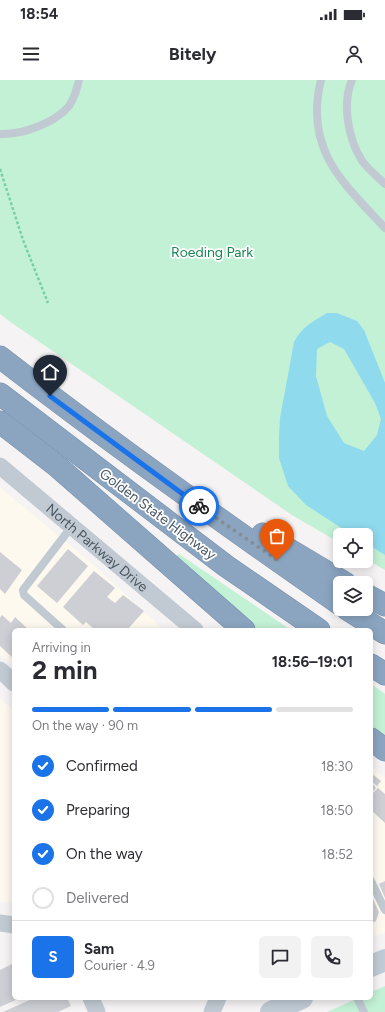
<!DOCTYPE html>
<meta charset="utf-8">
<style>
body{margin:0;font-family:Figtree,sans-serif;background:#f2f2f3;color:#2b2b33;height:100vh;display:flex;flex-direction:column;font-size:15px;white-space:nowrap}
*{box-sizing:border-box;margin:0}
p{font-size:13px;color:#7c7c81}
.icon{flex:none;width:22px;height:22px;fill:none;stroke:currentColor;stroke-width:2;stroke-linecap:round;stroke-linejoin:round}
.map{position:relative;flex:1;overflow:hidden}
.sheet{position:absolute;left:12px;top:548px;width:361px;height:372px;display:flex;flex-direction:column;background:#fff;border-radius:6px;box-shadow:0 2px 10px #0003}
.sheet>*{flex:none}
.buttons{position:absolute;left:333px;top:448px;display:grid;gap:8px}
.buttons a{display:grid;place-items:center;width:40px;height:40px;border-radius:6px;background:#fff;box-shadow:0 2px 10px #0003;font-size:20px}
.pin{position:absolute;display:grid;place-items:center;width:34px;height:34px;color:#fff;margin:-41px -17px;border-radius:50% 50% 50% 0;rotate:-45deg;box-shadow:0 0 4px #0007}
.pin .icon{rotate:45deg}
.courier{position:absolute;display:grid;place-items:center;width:40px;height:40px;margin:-20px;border:3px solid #1a73e8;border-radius:50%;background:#fff;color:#222;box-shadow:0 1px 5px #0007}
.summary em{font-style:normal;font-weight:700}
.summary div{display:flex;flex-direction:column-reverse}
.summary{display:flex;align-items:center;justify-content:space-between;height:68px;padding:0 20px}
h1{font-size:26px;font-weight:700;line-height:30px}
.bar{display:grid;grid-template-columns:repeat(4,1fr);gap:6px 4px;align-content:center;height:48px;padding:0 20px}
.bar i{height:5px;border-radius:3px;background:#e1e1e2}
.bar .on{background:#1a73e8}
.bar p{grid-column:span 4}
.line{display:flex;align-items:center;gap:10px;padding:0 20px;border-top:1px solid #e1e1e2}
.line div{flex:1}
.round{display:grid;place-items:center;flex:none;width:42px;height:42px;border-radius:6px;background:#f2f2f3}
ol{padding:0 20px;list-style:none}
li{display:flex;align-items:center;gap:12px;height:44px}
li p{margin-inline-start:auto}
li .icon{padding:4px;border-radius:50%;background:#1a73e8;color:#fff;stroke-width:4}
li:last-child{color:#7c7c81}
li i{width:22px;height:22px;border:2px solid #e1e1e2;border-radius:50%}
.status{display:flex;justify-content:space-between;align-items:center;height:28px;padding:0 20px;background:#fff;direction:ltr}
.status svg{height:11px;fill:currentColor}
header{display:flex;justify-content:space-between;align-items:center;height:52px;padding:0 20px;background:#fff;font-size:18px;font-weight:700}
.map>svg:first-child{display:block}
.commercial{fill:#fdf9ef}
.green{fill:#c3f1d5}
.water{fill:#90daee;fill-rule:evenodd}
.building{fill:#cdcfd5}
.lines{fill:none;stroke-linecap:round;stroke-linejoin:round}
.highway-casing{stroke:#7690ad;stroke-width:23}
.path{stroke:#7ad0a6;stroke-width:2.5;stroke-dasharray:3 2;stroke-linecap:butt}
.lane{stroke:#c1cad2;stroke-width:8}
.street{stroke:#c1cad2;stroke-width:17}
.secondary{stroke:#c1cbd6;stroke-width:22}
.highway{stroke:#8ba5c1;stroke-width:22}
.done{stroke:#868d94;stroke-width:4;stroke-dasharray:0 7.2}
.route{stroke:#1a73e8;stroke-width:5}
.labels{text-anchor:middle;stroke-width:3.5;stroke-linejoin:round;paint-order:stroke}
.park-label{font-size:14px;fill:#17864f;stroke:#fff}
.street-label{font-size:14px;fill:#4a5661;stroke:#fff}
</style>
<div class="status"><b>18:54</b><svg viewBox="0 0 49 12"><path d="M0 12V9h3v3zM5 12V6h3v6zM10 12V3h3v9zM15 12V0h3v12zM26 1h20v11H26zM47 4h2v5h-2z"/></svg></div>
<header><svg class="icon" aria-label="menu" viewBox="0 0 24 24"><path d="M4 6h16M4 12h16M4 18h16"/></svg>Bitely<svg class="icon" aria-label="person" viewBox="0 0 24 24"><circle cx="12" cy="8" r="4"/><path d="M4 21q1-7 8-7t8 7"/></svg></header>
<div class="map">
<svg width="385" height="932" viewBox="0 0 385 932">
<rect width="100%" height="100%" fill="#f5f3f3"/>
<g class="commercial">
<path d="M0,407L95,486L164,550H14V587L0,575Z"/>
<path d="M0,618L14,631V822H0Z"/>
<path d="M371,686L385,698V852L376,856L371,846Z"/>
</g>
<g class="green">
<path d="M0,0H385V490L366,479V455H340V463L292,435L9,241L0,234Z"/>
<path d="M179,474L291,550H248L167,483Z"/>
<path d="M371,604L385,614V664L371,652Z"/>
<path d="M385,906V932H327L358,918H371V912Z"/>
</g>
<path class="water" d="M327,233H337L357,241L364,250L385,303V475L366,463V455H352L346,451L306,425L288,406L279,378V356L280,338L294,262C302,247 312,242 327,233ZM330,262L344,269L375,323L381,339L377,355L364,371L344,363L327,336L316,296L317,269Z"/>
<g class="building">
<path d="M68,469L88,486L57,523L37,506Z"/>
<path d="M0,472L22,490L5,514L0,509Z"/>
<path d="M94,491L115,508L107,517L115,523L123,515L144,531L127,550H93L94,549L86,542L83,545L63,527Z"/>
<path d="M2,535L11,543L15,537L29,550H14V579L0,566V538Z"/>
<path d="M371,693L381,701L377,706L371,701Z"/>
<path d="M371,702L376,708L371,713Z"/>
<path d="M378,708L385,714V743L371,730V715Z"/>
<path d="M385,801V818L379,804Z"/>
<path d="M371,815L379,832L376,841L372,843Z"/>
<path d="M14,883V918H20L0,927V890Z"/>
<path d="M34,918H67L71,926L58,932H3Z"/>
</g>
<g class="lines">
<g class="highway-casing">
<g id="highway">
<path d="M0,277C111,363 225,444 340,524"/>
<path d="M0,314L226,486L319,550"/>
<path d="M0,342L58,387L244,550"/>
<path d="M263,454L345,503"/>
<path d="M366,515L385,525"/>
<path d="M347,529L385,553"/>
<path d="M371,585L385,594"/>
<path d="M371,659L385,670"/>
</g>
</g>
<path class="path" d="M0,89L23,160L48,223"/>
<g class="lane">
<path d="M321,0C304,69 342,102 385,148"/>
<path d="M352,0C342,23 348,58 361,79C367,89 377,96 385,104"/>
<path d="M0,54C22,55 55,43 69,26C74,19 77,9 79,0"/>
<path d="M63,550L24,515L23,510L72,446"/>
<path d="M371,801L385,830"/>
<path d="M357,918L364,932"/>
</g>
<g class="street">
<path id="s1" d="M0,386L195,550"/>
<path d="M0,590L14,603"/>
<path d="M0,843L14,845"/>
<path d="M91,918L97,932"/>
<path d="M212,932L218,918"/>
</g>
<g class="secondary">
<path d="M371,886L385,880"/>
<path d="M271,932L302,918"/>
</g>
<use href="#highway" class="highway"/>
</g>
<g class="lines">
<path class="done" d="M199,426L277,480"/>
<path class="route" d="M50,316L199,426"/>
</g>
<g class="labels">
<g class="park-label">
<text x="212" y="177">Roeding Park</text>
</g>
<g class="street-label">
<text transform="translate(158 434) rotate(37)" y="5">Golden State Highway</text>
<text dy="5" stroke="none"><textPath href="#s1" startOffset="127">North Parkway Drive</textPath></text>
</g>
</g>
</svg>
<div class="buttons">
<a><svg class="icon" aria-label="locate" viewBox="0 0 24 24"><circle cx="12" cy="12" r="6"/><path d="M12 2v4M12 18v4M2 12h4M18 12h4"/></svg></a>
<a><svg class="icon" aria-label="layers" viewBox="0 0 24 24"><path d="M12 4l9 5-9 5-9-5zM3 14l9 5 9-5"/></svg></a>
</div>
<div class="pin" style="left:277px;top:480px;background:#ea580c"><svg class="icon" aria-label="bag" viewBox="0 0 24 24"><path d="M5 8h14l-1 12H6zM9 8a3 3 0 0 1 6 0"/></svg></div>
<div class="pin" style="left:50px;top:316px;background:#1f2937"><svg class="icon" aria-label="home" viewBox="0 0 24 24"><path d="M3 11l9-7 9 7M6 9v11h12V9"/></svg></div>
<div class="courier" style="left:199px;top:426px"><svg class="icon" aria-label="bike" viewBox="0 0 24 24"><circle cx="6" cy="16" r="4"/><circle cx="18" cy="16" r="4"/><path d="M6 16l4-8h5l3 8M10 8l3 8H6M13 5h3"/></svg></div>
<section class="sheet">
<div class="summary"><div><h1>2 min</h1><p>Arriving in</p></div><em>18:56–19:01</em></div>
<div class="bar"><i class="on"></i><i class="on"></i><i class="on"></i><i></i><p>On the way · 90 m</p></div>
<ol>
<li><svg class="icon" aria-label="check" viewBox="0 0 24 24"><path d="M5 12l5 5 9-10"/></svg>Confirmed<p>18:30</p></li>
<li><svg class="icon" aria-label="check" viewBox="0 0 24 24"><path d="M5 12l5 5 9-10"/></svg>Preparing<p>18:50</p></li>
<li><svg class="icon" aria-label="check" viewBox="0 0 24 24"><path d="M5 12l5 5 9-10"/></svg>On the way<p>18:52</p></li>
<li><i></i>Delivered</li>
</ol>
<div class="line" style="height:72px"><b class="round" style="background:#1a73e8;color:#fff">S</b><div><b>Sam</b><p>Courier · 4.9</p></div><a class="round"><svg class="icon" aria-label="chat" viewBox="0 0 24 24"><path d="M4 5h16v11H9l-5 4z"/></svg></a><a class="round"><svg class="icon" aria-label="phone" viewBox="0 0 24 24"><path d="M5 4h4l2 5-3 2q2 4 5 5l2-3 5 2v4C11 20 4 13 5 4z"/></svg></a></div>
</section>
</div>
